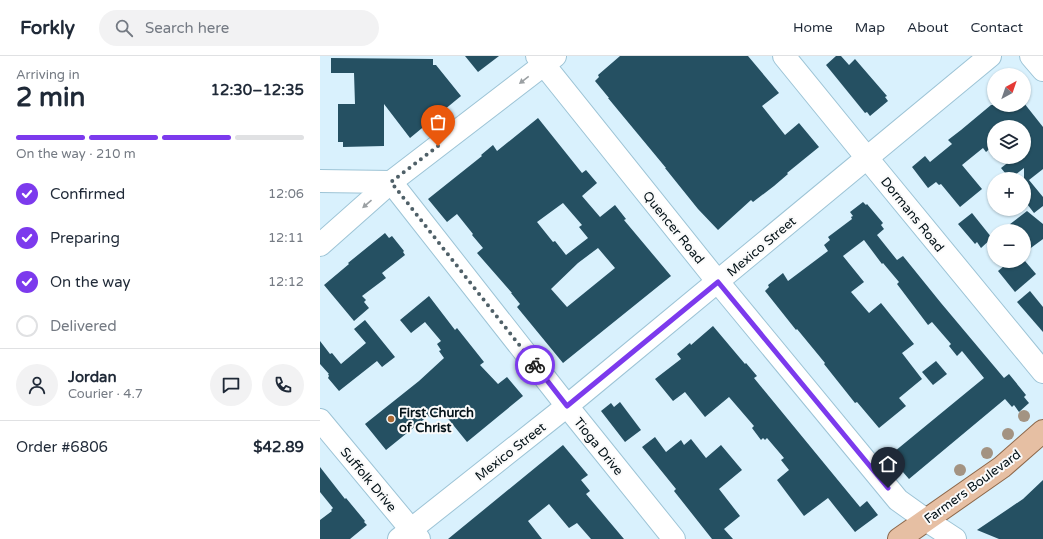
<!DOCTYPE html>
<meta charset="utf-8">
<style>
body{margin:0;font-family:"Varela Round",sans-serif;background:#f2f2f3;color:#1f2937;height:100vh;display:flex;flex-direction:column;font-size:15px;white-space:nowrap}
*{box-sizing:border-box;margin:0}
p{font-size:13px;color:#747a83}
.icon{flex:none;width:22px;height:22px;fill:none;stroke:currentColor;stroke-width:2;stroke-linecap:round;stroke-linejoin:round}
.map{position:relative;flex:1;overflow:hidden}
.panel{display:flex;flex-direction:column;background:#fff;width:320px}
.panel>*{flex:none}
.needle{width:26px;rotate:40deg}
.fabs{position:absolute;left:667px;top:12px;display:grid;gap:8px}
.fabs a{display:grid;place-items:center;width:44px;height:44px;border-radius:50%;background:#fff;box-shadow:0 1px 3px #0004;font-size:20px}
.pin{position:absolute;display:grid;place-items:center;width:34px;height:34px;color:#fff;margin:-41px -17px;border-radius:50% 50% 50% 0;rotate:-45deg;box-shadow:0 0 4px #0007}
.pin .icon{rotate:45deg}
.courier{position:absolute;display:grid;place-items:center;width:40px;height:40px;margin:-20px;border:3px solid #7c3aed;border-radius:50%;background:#fff;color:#222;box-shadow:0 1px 5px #0007}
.summary em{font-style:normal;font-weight:800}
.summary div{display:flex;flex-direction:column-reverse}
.summary{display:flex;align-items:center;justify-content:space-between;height:68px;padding:0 16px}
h1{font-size:26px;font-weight:800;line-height:30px}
.bar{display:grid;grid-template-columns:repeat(4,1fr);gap:6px 4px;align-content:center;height:48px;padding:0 16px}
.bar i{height:5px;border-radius:3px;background:#e0e1e3}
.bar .selected{background:#7c3aed}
.bar p{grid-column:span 4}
.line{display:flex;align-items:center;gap:10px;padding:0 16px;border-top:1px solid #e0e1e3}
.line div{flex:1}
.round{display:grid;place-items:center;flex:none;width:42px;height:42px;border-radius:21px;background:#f2f2f3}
ol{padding:0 16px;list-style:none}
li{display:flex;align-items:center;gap:12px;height:44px}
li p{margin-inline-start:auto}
li .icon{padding:4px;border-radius:50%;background:#7c3aed;color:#fff;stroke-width:4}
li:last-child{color:#747a83}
li i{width:22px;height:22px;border:2px solid #e0e1e3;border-radius:50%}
header{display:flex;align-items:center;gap:24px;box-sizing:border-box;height:56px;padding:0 20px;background:#fff;border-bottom:1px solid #e0e1e3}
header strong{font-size:19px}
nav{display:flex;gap:22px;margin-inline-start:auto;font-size:14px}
.search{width:280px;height:36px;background:#f2f2f3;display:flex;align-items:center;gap:10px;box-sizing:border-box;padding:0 14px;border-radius:22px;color:#747a83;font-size:15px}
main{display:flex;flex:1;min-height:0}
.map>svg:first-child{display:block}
.building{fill:#255062;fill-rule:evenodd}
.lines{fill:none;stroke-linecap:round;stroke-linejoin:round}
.minor-casing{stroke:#9dc4d6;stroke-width:24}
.major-casing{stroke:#8c674a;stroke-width:24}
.minor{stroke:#fff;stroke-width:22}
.major{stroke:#e6bfa3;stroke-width:22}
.tree{fill:#a39382}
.oneway{fill:#9ba0a3}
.done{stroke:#4f6068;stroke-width:4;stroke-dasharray:0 7.2}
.route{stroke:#7c3aed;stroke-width:5}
.poi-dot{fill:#a96833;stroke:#fafafa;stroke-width:1.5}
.labels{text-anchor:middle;stroke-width:4;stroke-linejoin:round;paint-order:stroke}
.street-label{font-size:13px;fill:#041218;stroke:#fafafa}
.poi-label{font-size:13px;font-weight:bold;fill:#041218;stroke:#fafafa;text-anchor:start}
</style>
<header>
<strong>Forkly</strong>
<div class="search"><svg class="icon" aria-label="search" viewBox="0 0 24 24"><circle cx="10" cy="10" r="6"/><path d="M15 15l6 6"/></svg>Search here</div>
<nav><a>Home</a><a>Map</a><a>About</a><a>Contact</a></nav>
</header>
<main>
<section class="panel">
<div class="summary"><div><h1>2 min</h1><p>Arriving in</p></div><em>12:30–12:35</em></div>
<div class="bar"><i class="selected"></i><i class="selected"></i><i class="selected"></i><i></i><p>On the way · 210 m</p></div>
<ol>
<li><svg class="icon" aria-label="check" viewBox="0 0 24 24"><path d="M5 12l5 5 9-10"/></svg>Confirmed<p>12:06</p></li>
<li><svg class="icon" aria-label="check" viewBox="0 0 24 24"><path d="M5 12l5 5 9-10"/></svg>Preparing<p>12:11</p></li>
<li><svg class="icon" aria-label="check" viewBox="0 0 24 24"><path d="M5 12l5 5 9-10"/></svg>On the way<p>12:12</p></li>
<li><i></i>Delivered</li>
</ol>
<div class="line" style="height:72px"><a class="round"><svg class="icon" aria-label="person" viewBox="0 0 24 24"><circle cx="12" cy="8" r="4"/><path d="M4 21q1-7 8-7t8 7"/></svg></a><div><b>Jordan</b><p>Courier · 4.7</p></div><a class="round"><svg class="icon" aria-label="chat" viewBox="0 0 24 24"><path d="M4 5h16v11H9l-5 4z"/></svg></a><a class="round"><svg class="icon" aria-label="phone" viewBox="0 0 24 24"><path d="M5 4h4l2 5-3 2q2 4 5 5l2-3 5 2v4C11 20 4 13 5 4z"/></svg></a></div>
<div class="line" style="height:52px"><div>Order #6806</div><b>$42.89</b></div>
</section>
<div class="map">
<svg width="723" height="483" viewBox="0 0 723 483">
<rect width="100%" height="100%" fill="#d9f1fd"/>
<g class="building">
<path d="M145,0H179L158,16Z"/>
<path d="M300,0H428L459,37L442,50L465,79L479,67L499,91L467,117L468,118L454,130L433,146L431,144L398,174L378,153L345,112H346L288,42H289L275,25L279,21L278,19Z"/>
<path d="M516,0H521L529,9L535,3L567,40L565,41L568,45L550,60L547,56L545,57L506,9Z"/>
<path d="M11,2L113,3V9H116L141,40L90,82L64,48V90L23,91V86H18V48H35L34,17H11Z"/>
<path d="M704,47L723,71V113L709,124L723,141V150L714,157L704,144V112L690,123L681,112L695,101H704V71H674V89L666,96L663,92L642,109L662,133L640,151L621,128L619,129L616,126L608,132L592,111L605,100L610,106L632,88L628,84L641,74L671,49H704Z"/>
<path d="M218,62L262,117L266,114L277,127L262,140L280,161L295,149L306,163L304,164L351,220L243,307L197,251L200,248L191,237H192L157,197L163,192L152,179L153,178L137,158L127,166L108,143L162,100L161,99L173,89L177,95ZM243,147L262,169L259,171L268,182L246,199L235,185L233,186L217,166ZM278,192L295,212L247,251L231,233L258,207Z"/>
<path d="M543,146L546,149L547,148L563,167L561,169L564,173L557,179L577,204L583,200L621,247L684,322L689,318L706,339L704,341L709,347L699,356L694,349L692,351L685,343L589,423L569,400L664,322L642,295L637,300L629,290L631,288L612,266L608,269L577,228L579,226L563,207L562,208L544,184L523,200L544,226L531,236L549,257L561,247L594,288L582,297L602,323L579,342L586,350L559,372L537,346L535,347L504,308L505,307L477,273L476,274L445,235L449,231L448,229L463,217L468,225L508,195L504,189L510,184L508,181L532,163L531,161L533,160L530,156Z"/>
<path d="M707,155L723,168V183L704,197V175H681Z"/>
<path d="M652,157L672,182L661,192L657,186L655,188L638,168Z"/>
<path d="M65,177L69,182L72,180L84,195L83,196L85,199L62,217L66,222L42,240L46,244L44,246L49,252L34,265L4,229L29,208L28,207Z"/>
<path d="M690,205H705L716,218L695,236L678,215Z"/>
<path d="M710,235L723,251V276L697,246Z"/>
<path d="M109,240L135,274L137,272L164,306L160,309L178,328L187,321L203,340L147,386L121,354L111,362L108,360L66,394L45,368L99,325L124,302L119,295L121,294L117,288L121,285L105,266L91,277L80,264Z"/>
<path d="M45,264L75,301L62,311L57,305L19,335L8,322L9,320L8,318H9L0,308V285L10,298L12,297L21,308L46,287L34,273Z"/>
<path d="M393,270L425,308L426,307L437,320L434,322L540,451L547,445L558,459L535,476L508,442L484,460L457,424L469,414L461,404L464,402L447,382L445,384L443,382L441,384L432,372L434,370L409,341L385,361L365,336L353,345L335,323L361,303L357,298L370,287L371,289Z"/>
<path d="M616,305L627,318L613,329L602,316Z"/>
<path d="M300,346L321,374L305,386L281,355L291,347L294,351Z"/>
<path d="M335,381L346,396L361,384L364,389L371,383L386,402L401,389L422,414L399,433L420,460L404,473L413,483H392L354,435L356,433L322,391Z"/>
<path d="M243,389L268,419L261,424L270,435L266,438L304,483H271L257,467L249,472L229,448L208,465L222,483H128Z"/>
<path d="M0,411L25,443L26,442L45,465L44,466L47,469L30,483H0V464L12,455L11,454L13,452L0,436Z"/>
<path d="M723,424V483H679L657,474L703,443Z"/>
</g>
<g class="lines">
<g class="minor-casing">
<g id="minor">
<path d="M217,0L398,226L578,444L606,464L635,483"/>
<path d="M464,0L547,102L723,316"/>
<path d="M711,0L723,14"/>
<path d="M0,125L71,126L247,350L354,483"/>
<path d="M0,189L71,126L235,0"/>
<path d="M0,364L99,483"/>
<path d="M79,483L247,350L670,0"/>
</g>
</g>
<g class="major-casing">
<path id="major" d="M579,483L682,411L723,375"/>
</g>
<use href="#minor" class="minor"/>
<use href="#major" class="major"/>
</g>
<g class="tree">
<circle cx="704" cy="360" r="6"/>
<circle cx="688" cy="378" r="6"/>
<circle cx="667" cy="397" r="6"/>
<circle cx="640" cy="414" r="6"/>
</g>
<defs><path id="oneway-solid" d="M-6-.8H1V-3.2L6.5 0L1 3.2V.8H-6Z"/></defs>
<g class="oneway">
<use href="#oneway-solid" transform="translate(204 24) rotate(142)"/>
<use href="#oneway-solid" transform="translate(47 148) rotate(139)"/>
</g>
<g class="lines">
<path class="done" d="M118,90L71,126L215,309"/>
<path class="route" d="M215,309L247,350L398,226L568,432"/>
</g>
<circle class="poi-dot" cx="71" cy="363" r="4"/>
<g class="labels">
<g class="street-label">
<text transform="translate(593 158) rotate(51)" y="5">Dormans Road</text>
<text transform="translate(354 171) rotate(51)" y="5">Quencer Road</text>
<text transform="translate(441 190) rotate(-40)" y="5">Mexico Street</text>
<text transform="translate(279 390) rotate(51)" y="5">Tioga Drive</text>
<text transform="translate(190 395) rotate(-38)" y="5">Mexico Street</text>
<text transform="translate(49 423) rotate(50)" y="5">Suffolk Drive</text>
<text transform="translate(652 430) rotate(-36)" y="5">Farmers Boulevard</text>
</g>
<g class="poi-label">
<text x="79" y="361">First Church<tspan x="79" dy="15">of Christ</tspan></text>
</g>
</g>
</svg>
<div class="fabs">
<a><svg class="needle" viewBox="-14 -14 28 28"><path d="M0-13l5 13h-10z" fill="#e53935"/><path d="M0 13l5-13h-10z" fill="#747a83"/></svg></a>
<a><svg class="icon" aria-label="layers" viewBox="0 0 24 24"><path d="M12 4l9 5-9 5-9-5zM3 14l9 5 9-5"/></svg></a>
<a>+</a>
<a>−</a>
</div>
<div class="pin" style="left:118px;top:90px;background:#ea580c"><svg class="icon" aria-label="bag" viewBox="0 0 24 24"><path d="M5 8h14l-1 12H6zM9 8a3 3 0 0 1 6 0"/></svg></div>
<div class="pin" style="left:568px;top:432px;background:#1f2937"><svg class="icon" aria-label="home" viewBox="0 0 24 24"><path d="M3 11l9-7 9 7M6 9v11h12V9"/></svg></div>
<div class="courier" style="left:215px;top:309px"><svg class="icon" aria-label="bike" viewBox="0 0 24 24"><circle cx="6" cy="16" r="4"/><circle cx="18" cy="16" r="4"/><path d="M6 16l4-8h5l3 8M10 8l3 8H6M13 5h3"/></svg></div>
</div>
</main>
